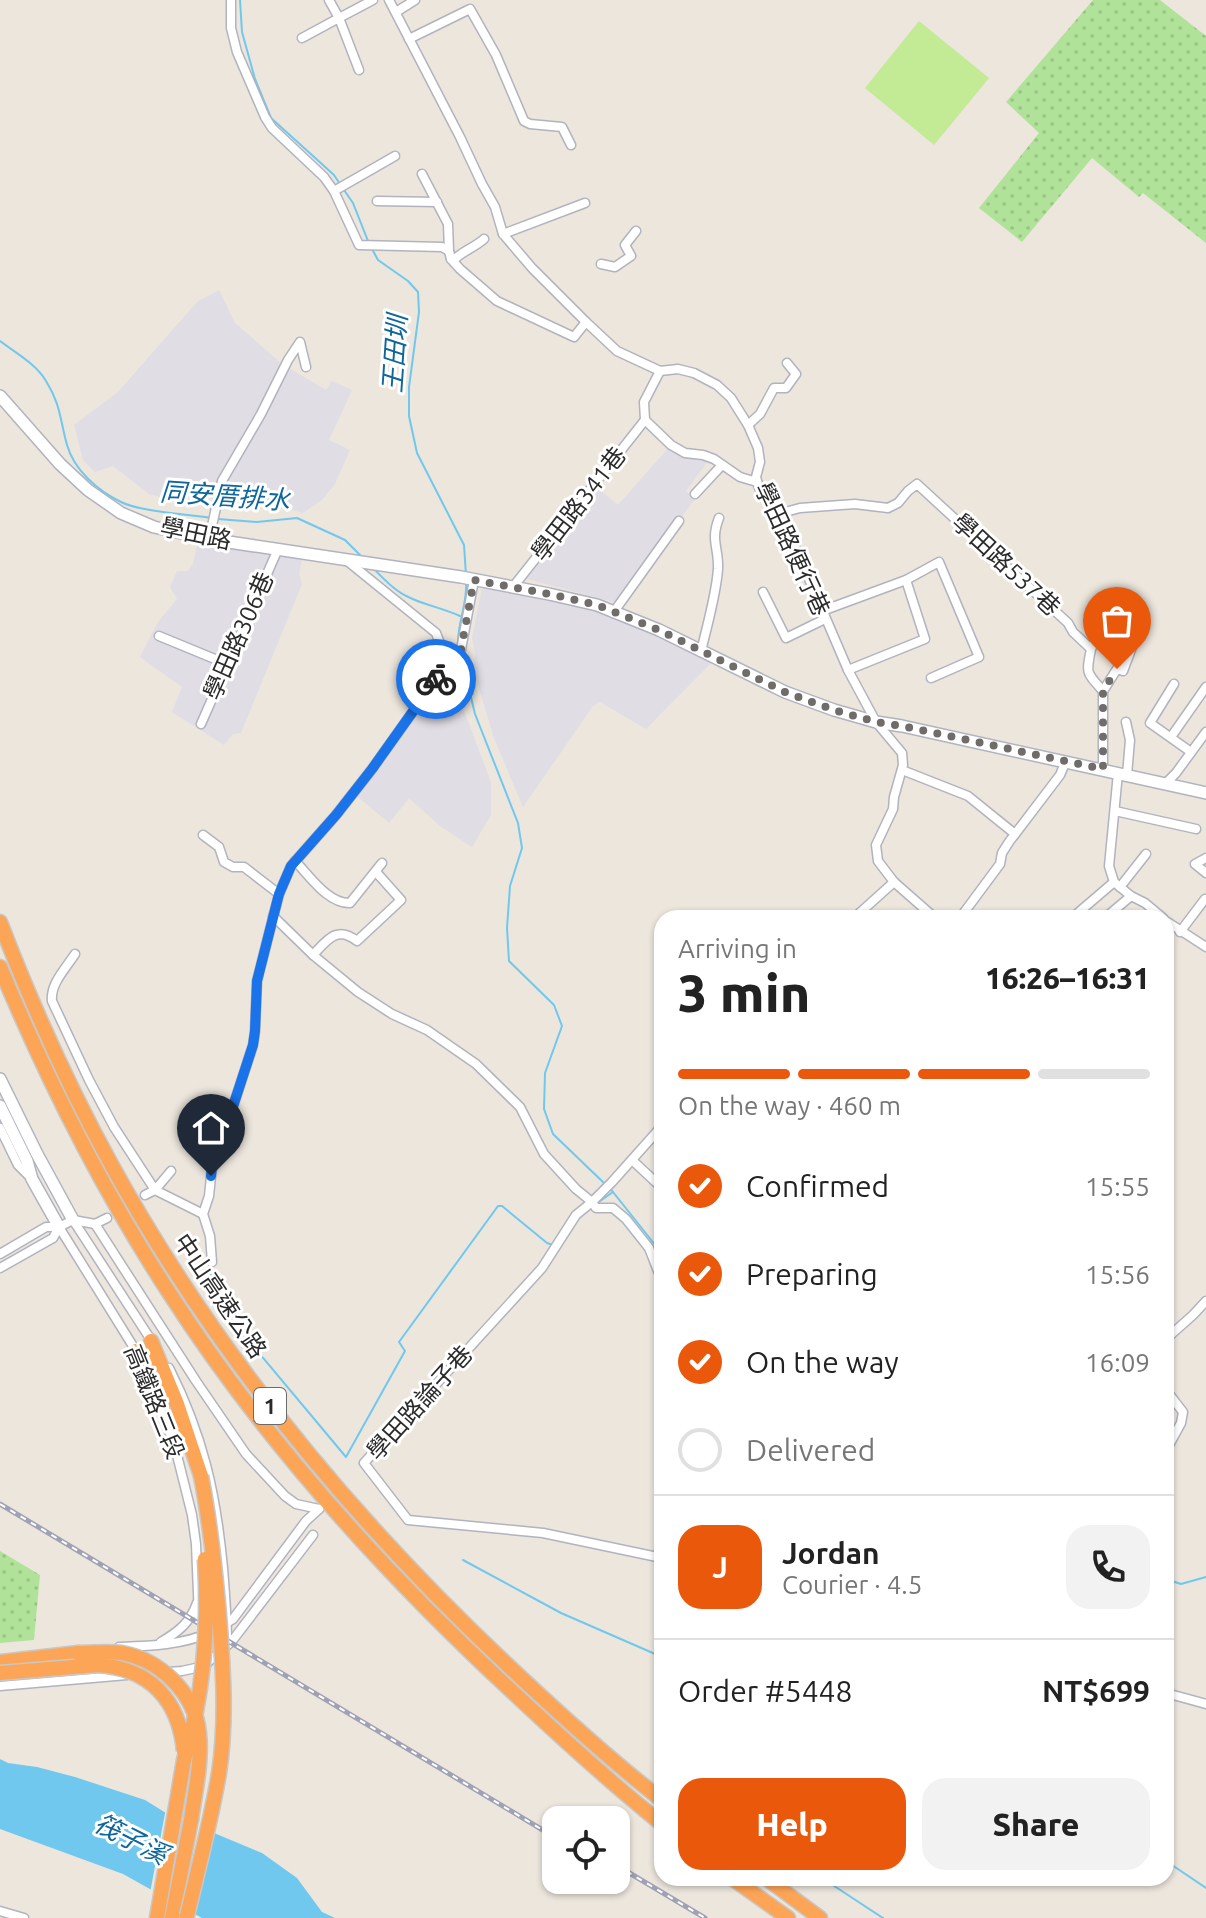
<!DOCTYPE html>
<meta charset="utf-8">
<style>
body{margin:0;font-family:Ubuntu,"Noto Sans TC",sans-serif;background:#f2f2f2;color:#222;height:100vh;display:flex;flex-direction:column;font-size:30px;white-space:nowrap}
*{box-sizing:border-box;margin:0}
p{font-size:26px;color:#767676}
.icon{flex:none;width:44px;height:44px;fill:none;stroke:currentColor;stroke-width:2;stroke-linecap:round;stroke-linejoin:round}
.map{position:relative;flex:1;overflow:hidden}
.details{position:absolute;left:654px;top:910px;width:520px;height:976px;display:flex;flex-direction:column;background:#fff;border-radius:24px;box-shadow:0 2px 6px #0004}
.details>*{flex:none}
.fabs{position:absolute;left:542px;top:1806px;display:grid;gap:16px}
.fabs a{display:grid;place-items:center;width:88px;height:88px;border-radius:16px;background:#fff;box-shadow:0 2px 6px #0004;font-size:40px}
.pin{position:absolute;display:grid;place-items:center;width:68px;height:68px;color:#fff;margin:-82px -34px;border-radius:50% 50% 50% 0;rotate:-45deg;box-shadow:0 0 8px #0007}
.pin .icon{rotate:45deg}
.courier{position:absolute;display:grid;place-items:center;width:80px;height:80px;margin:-40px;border:6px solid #1a73e8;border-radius:50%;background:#fff;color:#222;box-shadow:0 2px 10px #0007}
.summary em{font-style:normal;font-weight:800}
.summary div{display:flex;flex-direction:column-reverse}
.summary{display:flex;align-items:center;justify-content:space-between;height:136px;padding:0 24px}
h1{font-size:52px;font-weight:800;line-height:60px}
.bar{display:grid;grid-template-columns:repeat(4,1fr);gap:12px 8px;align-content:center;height:96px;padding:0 24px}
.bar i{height:10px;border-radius:6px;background:#e0e0e0}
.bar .on{background:#ea580c}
.bar p{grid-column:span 4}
.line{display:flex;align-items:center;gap:20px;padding:0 24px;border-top:2px solid #e0e0e0}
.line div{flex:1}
.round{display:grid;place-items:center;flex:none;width:84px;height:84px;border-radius:24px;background:#f2f2f2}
ol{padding:0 24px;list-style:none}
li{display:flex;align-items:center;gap:24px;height:88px}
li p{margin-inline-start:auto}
li .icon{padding:8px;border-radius:50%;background:#ea580c;color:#fff;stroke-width:4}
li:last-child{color:#767676}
li i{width:44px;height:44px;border:4px solid #e0e0e0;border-radius:50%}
.cta{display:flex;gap:16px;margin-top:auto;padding:16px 24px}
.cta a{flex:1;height:92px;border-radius:24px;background:#ea580c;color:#fff;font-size:32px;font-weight:800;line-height:92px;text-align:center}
.cta a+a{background:#f2f2f2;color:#222}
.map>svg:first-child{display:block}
.industrial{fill:#e0dde5}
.grass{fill:url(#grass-dots)}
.pitch{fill:#c3ea95}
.water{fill:#70c8ee}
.pier{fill:#ece6dd}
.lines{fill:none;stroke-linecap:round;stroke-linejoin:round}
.stream{stroke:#70c8ee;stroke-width:2}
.street-casing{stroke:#b1b3be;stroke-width:11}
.secondary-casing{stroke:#b1b3be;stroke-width:14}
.highway-casing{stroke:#c8c8c8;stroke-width:17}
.street{stroke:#fff;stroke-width:8}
.secondary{stroke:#fff;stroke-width:11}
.highway{stroke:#fda557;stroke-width:14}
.rail-casing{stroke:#9fa2b5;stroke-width:5}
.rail{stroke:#fff;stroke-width:2;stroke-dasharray:6;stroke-linecap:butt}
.highway-bridge-casing{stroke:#c8c8c8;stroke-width:17;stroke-linecap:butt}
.highway-bridge{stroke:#fda557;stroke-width:14}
.done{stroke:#6f6c69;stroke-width:8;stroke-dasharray:0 14.4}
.route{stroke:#1a73e8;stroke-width:10}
.labels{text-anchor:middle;stroke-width:6;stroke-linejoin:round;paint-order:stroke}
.shield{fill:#fff;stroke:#6b6b6b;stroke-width:2}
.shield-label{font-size:22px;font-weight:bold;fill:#2b2b2b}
.street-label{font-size:24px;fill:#2b2b2b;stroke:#fff}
.water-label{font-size:26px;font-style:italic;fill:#0e669b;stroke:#fff}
</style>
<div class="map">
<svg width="1206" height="1918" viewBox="0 0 1206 1918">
<defs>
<pattern id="grass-dots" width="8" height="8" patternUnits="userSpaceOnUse" patternTransform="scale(2)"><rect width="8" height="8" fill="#b0e399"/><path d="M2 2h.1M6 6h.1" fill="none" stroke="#98c384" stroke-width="1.8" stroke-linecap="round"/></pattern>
</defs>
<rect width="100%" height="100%" fill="#ece6dd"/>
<g class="industrial">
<path d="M219,290L235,323L282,364L326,390L332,381L352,390L329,440L350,450L335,484L322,500L303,513L278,506H246L210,486L184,503L149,494L113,466L95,472L83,460L74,425L118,392L197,302Z"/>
<path d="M672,444L711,457L686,491L695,499L617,603L527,579L530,570L598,489L618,505Z"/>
<path d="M198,541L296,556L302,560L299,574L302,584L241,733L233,734L224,745L172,712L182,687L140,657L158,622L177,599L170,587L177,571H188L193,564Z"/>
<path d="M482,588L560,598L611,616L697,653L712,662L646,729L600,702L593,706L523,807L494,738L474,672L475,653L472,638Z"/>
<path d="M450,674L491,782V815L472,847L440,826L409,798L389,823L357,796L356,792L436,684L445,675Z"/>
</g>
<g class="grass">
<path d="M1093,0H1160L1206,36V243L1143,193L1139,197L1092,158L1022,242L979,208L1039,133L1006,102Z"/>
<path d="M0,1551L40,1575L34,1640L0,1643Z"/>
</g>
<path class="pitch" d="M919,21L989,78L934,145L865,88Z"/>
<path class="water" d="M0,1759L8,1763L37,1767L75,1777L145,1800L166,1813L262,1853L297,1878L322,1912L335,1918H202L123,1874L0,1829Z"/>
<path class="pier" d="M166,1808L211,1827L193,1918L150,1893Z"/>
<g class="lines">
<g class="stream">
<path d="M240,0L242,32L255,79L271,118L334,175L340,184"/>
<path d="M344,190L353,203L368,241"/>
<path d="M371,247L378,260L408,281L418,292L419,312L409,387V416L417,453L464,545L466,575"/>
<path d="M0,341C16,353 36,364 46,381C61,405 60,420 67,445C74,470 98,491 121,502C141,512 187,514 211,518"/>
<path d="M218,519L257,522L297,518L345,540L363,558"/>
<path d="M373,568C381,576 389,585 398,591C414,603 441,607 460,616"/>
<path d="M458,642C458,621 468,602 466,581"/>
<path d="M461,656L475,714L518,823L522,848L510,886L507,928L509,961L554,1005L562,1026L545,1073L544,1109L553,1134L604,1183"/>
<path d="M609,1187L656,1246L662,1251"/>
<path d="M596,1204L613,1192"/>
<path d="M656,1250L662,1267"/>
<path d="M211,1273L212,1285L249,1341L346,1457L405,1351L399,1342L498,1206H502L547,1243L553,1245"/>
<path d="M463,1560L561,1613L662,1657"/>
<path d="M1166,1579L1181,1584L1206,1577"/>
<path d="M1166,1861L1206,1888"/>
<path d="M822,1878L883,1918"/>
</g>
<g class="street-casing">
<g id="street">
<path d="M231,0V28L237,52L265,117L272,128L324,177L334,191L359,245L442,247L449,251L451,259L460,269L497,301L574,337L586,322"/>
<path d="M329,0L339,18L373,0"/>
<path d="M389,0L460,137L482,184L495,207L503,234L532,268L586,322L617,351L660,371L678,369L694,373L717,385L731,398L748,425L758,448L760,462L756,477L759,488L791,537L848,670L876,722L902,753L903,765L894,797L893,809L876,845L878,861L894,882L935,918"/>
<path d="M396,12L415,0"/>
<path d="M302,38L339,18L359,70"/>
<path d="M409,39L470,9L496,55L524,121L530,124L562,127L571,145"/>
<path d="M422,174L448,224L449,251"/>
<path d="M334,191L395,156"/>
<path d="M377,201L437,202"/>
<path d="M503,234L585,203"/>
<path d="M451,259L456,258C465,250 475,247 484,239"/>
<path d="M601,264L615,267L631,256L625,245L636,231"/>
<path d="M645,420L671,445L685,453L703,455L714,459L740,477L757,482"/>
<path d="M748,425L760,414L774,388H786L796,374L787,363"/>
<path d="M695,494L722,465"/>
<path d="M778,514L800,508L855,504L888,508L898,503L908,491L917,484L1068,623L1073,632L1091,649C1086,674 1086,672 1103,691"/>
<path d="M209,539L222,481L261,414L288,360L300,342L306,367"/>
<path d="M513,587L645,420L644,402L660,371"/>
<path d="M763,592L786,638L825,619"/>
<path d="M822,611L906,580L939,562L979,657L931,678"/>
<path d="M613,613L679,521"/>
<path d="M159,636L227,664"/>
<path d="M1091,649L1109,611L1141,623L1123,671L1117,669L1103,691V769"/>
<path d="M701,652C707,625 716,596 718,569C719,547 710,541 719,518"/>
<path d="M446,659L460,655L474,580"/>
<path d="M848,670L925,639L906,580"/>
<path d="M1174,684L1150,723L1191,752"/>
<path d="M1126,722L1130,740L1127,775"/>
<path d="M201,724L278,549"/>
<path d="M1171,737L1206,687"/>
<path d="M902,770L968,796L1015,834"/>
<path d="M1118,773L1109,866L1114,882L1131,896L1145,903L1163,918"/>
<path d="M1165,784L1176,773L1206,732"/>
<path d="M1115,811L1196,829"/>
<path d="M203,835L219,847L224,862L233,867H244L279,894"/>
<path d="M1206,858L1195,864L1206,873"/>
<path d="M295,861C309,875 328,904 350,903L382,863"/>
<path d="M1120,887L1146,854"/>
<path d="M273,916L313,955C327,940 337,925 357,941L401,900L376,872"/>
<path d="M854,918L894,882"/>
<path d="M960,918L1000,864L1002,853L1009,842L1060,775L1066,761"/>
<path d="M1072,918L1114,882"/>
<path d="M1105,918L1131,896"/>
<path d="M1166,921L1206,947"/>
<path d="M1180,932L1205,899"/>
<path d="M75,954C66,968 50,984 52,1001L89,1080L114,1127L155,1190L171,1171"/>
<path d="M313,955L358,992L392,1014L427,1030L476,1064L520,1107L544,1154L576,1189L592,1202L596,1208H613L626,1219L649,1248L662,1281"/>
<path d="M662,1126L612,1182L592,1202L576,1215L542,1268L364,1463L408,1520L543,1533L662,1558"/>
<path d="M0,1128L18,1165L31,1178"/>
<path d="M632,1160L662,1188"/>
<path d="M145,1195L155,1190L203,1214L209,1196L213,1157L225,1131L253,1045L255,1031L257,981L279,894L291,866L336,815L372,769L444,668L446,659L436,633L346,560"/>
<path d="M203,1214L210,1236L212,1262"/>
<path d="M73,1220L153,1343"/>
<path d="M73,1220L95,1224L107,1218"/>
<path d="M95,1224L196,1381L246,1454L285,1496L296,1504L319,1509"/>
<path d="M59,1227L136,1351L174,1443L192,1515L196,1544L199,1618"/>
<path d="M0,1254L46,1227H59L73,1220"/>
<path d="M0,1268L53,1238L59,1227"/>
<path d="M1166,1339L1193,1315L1206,1301"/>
<path d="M169,1368C203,1435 216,1494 223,1568C225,1593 227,1617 227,1642"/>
<path d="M1166,1390L1183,1412L1181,1423L1169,1445"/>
<path d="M223,1625L233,1619L306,1521L319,1509"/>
<path d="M161,1642C178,1632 190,1623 197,1603"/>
<path d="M119,1647C146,1646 184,1645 208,1633"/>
<path d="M140,1674L182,1671L200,1667L207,1663L232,1641L313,1535"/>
<path d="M0,1686L127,1675"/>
<path d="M1166,1693L1206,1704"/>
<path d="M0,1911L24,1918"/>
</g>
</g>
<g class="secondary-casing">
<g id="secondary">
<path d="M0,396L60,464L88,490L121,513L154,527L209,539L461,577L549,594L597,605L659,630L785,692L834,710L876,722L902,726L1206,793"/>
<path d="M0,1079L37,1154L73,1220"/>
<path d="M0,1106L27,1161L32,1179L59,1227"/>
</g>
</g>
<g class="highway-casing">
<g id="highway">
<path d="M0,922C32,1005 68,1086 111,1164C216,1355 357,1525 516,1673C563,1717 611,1761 662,1800"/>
<path d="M0,967C48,1082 102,1190 170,1294C266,1443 387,1576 517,1696C564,1740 612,1784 662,1824"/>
<path d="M151,1341L177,1404L201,1476"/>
<path d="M136,1351L150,1366L166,1400"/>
<path d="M0,1662L78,1653"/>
<path d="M732,1878L788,1918"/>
<path d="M766,1878L820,1918"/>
<path d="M157,1918L184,1760"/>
<path d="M172,1918L191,1820"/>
</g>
</g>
<use href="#street" class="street"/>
<use href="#secondary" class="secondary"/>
<use href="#highway" class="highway"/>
<g class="rail-casing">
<g id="rail">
<path d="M0,1504L556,1838"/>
<path d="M616,1865L705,1918"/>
</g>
</g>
<use href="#rail" class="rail"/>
<g class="highway-bridge-casing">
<g id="highway-bridge">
<path d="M78,1653C93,1653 108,1651 122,1653C161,1660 195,1694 199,1733C202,1762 195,1792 191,1820"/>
<path d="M0,1673L97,1665C150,1668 179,1700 184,1751"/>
<path d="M184,1760C204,1694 209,1627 205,1559"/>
<path d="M187,1916C198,1869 211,1821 219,1773C227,1721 223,1667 219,1615C215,1568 210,1522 201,1476"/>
</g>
</g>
<use href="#highway-bridge" class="highway-bridge"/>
</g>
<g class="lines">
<path class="done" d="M436,679L444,668L446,659L460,655L474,580L549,594L597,605L659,630L785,692L834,710L876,722L902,726L1103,769V691L1117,669"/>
<path class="route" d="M211,1176L213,1157L225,1131L253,1045L255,1031L257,981L279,894L291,866L336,815L372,769L436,679"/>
</g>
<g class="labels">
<rect class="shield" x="254" y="1388" width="32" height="36" rx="6"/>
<g class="shield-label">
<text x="270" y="1414">1</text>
</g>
<g class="street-label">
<text transform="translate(579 504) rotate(-52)" y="8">學田路341巷</text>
<text transform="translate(196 534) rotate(12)" y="8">學田路</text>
<text transform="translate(792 549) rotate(65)" y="8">學田路便行巷</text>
<text transform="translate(1006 565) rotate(43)" y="8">學田路537巷</text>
<text transform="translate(239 636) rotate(-66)" y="8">學田路306巷</text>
<text transform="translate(220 1296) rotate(56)" y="8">中山高速公路</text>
<text transform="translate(154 1402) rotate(68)" y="8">高鐵路三段</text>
<text transform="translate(420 1403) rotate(-48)" y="8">學田路論子巷</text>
</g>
<g class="water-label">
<text transform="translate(395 354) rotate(-86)" y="9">王田圳</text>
<text transform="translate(225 496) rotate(4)" y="9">同安厝排水</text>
<text transform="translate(131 1839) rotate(27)" y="9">筏子溪</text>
</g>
</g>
</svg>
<div class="fabs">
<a><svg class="icon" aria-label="locate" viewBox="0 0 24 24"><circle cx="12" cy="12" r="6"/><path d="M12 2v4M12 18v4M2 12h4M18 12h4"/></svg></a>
</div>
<div class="pin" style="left:1117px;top:669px;background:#ea580c"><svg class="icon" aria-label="bag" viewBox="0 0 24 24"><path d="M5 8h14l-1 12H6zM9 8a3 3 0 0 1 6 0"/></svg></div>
<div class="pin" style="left:211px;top:1176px;background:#1f2937"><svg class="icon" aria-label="home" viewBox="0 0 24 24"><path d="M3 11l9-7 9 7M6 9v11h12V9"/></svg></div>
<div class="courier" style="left:436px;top:679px"><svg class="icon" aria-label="bike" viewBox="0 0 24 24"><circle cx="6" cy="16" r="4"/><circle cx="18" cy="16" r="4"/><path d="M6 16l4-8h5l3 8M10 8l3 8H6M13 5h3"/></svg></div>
<section class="details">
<div class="summary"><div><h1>3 min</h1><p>Arriving in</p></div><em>16:26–16:31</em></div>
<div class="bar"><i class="on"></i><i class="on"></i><i class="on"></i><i></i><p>On the way · 460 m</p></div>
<ol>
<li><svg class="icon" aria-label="check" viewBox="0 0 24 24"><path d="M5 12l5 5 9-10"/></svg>Confirmed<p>15:55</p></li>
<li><svg class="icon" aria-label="check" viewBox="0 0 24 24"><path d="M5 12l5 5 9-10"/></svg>Preparing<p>15:56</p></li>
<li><svg class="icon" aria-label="check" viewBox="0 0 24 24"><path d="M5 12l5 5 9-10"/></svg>On the way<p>16:09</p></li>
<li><i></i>Delivered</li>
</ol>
<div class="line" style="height:144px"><b class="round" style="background:#ea580c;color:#fff">J</b><div><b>Jordan</b><p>Courier · 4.5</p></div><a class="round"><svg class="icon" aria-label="phone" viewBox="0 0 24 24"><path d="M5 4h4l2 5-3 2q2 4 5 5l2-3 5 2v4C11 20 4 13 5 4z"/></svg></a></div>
<div class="line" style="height:104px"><div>Order #5448</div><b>NT$699</b></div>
<div class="cta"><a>Help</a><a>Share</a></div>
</section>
</div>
